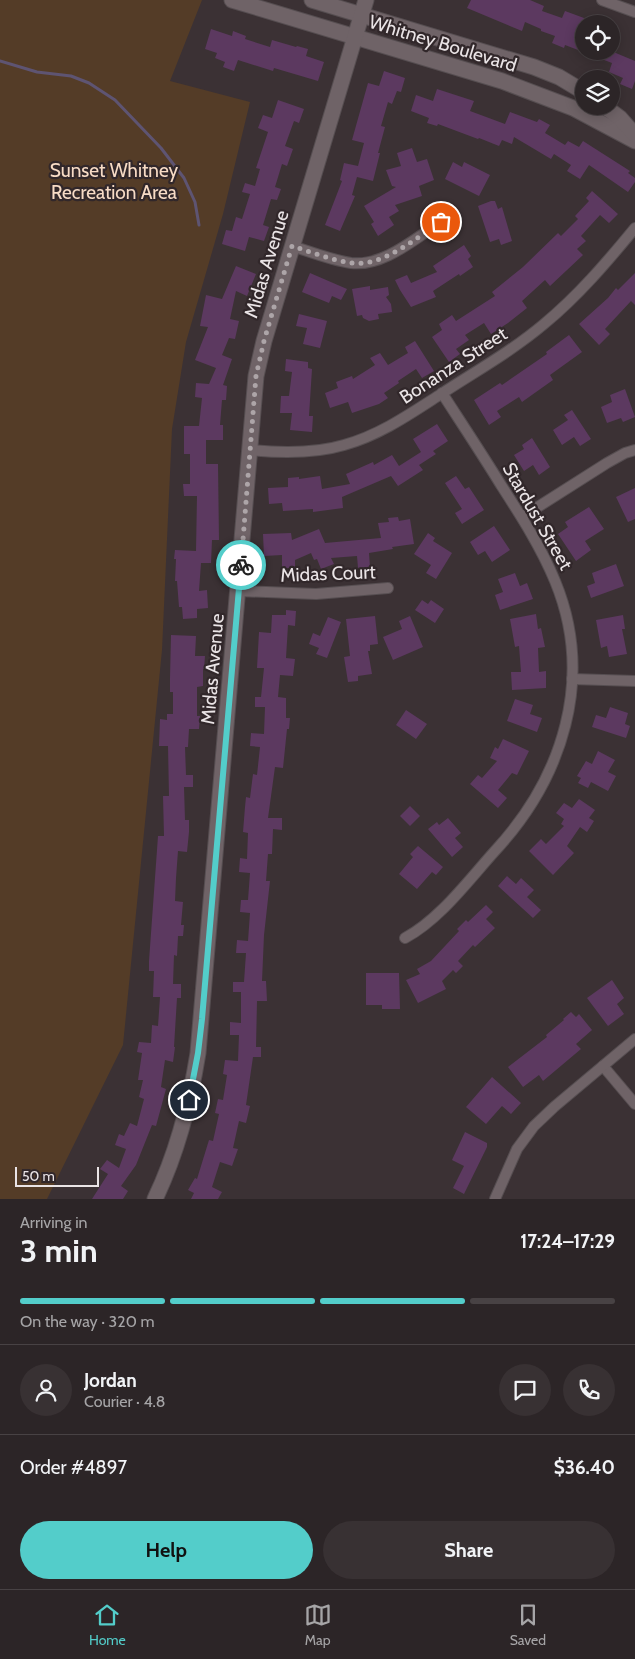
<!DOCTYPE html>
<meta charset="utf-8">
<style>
body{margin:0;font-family:Cabin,sans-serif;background:#383133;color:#f1f3f6;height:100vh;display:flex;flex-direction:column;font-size:19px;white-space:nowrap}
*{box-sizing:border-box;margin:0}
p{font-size:16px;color:#a6a5a7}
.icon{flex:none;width:28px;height:28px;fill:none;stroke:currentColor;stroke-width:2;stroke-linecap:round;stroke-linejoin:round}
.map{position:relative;height:1199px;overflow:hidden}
.drawer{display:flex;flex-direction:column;background:#2c2527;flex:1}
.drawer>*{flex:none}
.tools{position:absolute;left:575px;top:15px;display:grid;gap:10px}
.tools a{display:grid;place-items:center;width:45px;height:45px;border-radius:50%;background:#2c2527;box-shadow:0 2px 12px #0003,0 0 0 1px #484244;font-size:25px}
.scale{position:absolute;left:15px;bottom:12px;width:84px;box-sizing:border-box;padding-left:5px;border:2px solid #eae4e6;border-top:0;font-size:14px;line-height:18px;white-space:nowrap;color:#eae4e6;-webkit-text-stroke:4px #31272a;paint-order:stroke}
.pin{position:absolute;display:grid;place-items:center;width:42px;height:42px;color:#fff;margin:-21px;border:2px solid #fff;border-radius:50%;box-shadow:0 1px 5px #0007}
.courier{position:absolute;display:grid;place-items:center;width:50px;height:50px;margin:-25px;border:4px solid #53cdca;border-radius:50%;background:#fff;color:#222;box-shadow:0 1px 6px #0007}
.overview em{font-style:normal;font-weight:800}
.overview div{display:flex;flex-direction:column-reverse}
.overview{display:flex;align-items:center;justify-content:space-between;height:85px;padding:0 20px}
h1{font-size:32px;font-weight:800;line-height:38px}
.bar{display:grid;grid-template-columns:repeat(4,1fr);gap:8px 5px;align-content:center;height:60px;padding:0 20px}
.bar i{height:6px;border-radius:4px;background:#484244}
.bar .current{background:#53cdca}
.bar p{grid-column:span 4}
.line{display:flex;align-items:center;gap:12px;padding:0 20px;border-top:1px solid #484244}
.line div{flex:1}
.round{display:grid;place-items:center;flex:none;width:52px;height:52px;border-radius:26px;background:#383133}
.cta{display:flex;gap:10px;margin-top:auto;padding:10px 20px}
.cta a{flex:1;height:58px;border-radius:30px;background:#53cdca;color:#111;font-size:20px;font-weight:800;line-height:58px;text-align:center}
.cta a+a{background:#383133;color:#f1f3f6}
.tab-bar{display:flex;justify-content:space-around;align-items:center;height:70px;border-top:1px solid #484244;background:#2c2527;font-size:14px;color:#a6a5a7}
.tab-bar a{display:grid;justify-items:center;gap:2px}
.tab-bar .current{color:#53cdca}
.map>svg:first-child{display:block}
.green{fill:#543c27}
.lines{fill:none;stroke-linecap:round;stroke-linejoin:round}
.stream{stroke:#5e5472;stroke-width:3}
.building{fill:#5c3960}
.street-casing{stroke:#564e51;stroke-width:12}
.secondary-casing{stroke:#564e51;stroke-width:17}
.street{stroke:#6f6367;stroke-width:10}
.secondary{stroke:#6f6367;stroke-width:15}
.done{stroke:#ada5a8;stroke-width:5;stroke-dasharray:0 9}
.route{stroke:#53cdca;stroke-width:6}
.labels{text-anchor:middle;stroke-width:4.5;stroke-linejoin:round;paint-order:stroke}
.street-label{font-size:19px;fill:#eae4e6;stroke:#31272a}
.park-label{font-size:19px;fill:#f7dbc5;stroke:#31272a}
</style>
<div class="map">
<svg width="635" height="1199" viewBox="0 0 635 1199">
<rect width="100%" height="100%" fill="#3b3134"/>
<path class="green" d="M0,0H202L170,81L250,102L223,214L186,342L172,429L162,650L123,1045L47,1199H0Z"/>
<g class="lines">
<path class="stream" d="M0,61L37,72L71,76L89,83L115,100L161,148L184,178L195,202L199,225"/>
</g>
<g class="building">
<path d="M471,0H530L544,6L542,11L562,18L565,11L584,18V51H611L635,61V81L632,89L620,84L623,78L609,72L612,63L565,45L564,48L552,43L555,36L541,31V29L525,22L522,31L467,8Z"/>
<path d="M211,29L232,36L233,31L246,36L245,39L270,47L272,40L296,47L297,46L308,49L306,56L324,62L318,81L274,68L273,71L238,60L234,71L223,67L225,62L215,58L217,53L205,49Z"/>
<path d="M384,71L405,78L401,92L397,91L392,104L388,102L381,126L385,127L378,153H380L373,181L357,177L352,195L355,196L340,231L325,225L342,181L340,180L344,163L358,166L364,143L352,140L368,83L379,86Z"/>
<path d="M437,89L474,101L470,111L505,124L510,112L537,122L539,119L550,125L545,133L565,145L568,141L579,147L583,141L630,171L628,173L635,178V182L628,192L589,165L580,179L567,171L571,165L554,154L551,159L514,137L512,144L502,140L499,146L479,138L478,139L438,124L437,126L427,123L429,118L411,111L416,95L433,101Z"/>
<path d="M278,100L304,109L299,123L294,121L285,146L293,149L287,166L282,164L275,187L281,189L277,200L271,199L263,225L269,227L264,241L249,237L245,251L222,244L226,230L232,231L236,217L242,219L250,194L242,192L245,183L255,186L260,169L256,168L268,132L258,128L263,115L272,118Z"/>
<path d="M412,148L417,162L427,159L434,180L419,186L422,196L395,205L399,211L389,217L394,225L378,236L371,224L374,222L364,206L396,187L392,186L386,170L401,166L397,153Z"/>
<path d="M453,162L462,167L464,162L490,175L479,196L445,179Z"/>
<path d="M592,191L618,214L609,223L600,215L581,236L586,241L577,249L583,255L550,286L545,280L522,301L527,308L508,323L491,334L484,323L465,335L469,340L456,349L460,354L449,362L432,337L442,330L439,324L452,315L456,321L495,296L492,292L523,267L558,233L561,236L578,219L575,216L589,201L586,198Z"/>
<path d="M491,201H495L498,209L502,207L512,241L501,245L499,239L490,242L478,206Z"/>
<path d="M464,245L471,256L468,259L473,267L460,276L459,274L433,291L436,297L411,307L400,290L395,280L407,275L411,283L437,272L433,266Z"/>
<path d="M236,266L256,274L247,296L236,291L230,319L239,321L235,339L229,338L222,355L232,359L223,385L227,386L226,400H222L220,425H223V440H206V464H218L219,540H212L211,563H201L199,591L207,590L208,608L197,609V618L183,619L182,607H179L177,581H175L176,559H174L175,550L196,551L197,496H184L183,484H190V454H184V426H199L202,398L195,397L196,383L209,384L216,368L195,360L208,327L200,326L206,295L222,299Z"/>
<path d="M310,273L347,289L341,300L332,296L329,303L302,292Z"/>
<path d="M635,273V305L631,301L605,329L610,334L599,345L579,324L608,298L616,288L618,290Z"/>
<path d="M370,286V290L388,287L389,295L386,297L391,304L392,312L378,314L379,319L369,321L363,318L362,315L357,316L352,289Z"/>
<path d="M299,314L327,321L320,348L303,344L307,328L296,326Z"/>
<path d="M569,335L582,352L550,375L553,380L522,402L519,397L497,411L501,417L489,425L474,400L500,383L502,385L547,354L546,352Z"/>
<path d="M415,341L434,371L422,378L416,369L398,381L399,383L384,393L388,398L379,404L352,413L348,402L330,408L325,393L338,388L336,382L352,376L353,379L375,365L370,358L380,353L388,365L408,353L405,347Z"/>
<path d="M286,359L308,362V368L312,369L309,416H313L312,432L290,430L292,413H280L281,396H289L292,372L285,371Z"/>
<path d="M625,389L635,417L623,422L621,418L607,423L601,407L612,402L610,395Z"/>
<path d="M572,410L591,439L580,446L574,437L562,445L553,430L568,420L564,415Z"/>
<path d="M437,424L448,441L433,451L436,454L419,465L423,470L398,486L391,476L342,497L343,508L313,512V509L283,511L282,503L269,504L268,488L288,487V478L299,477V479L320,476L322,489L350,484L346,474L373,462L374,465L392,455L399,466L421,452L413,439Z"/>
<path d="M532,438L550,467L539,475L533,465L524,471L514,455L524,449L522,445Z"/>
<path d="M456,476L465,489L469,487L484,510L462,524L455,513L462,509L445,483Z"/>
<path d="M635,488V519L628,522L616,497Z"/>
<path d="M589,507L604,529L585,541L591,550L576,561L558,534L568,527L565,522Z"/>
<path d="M398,517L399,521L410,519L414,544L392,547L393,549L369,553L370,567L358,568L357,556L331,558L334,564L321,569L317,559L314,560L311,553L295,560V568H282V555L264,556L263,534L291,533L292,540L319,529L325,543L381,538L378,523L389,522L388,518Z"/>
<path d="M494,526L510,550L492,562L485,551L478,555L470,542Z"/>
<path d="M428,533L435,538L433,541L452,553L436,579L426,573L431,565L414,554Z"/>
<path d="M616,564L624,586L591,598L587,586L595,583L592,573Z"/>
<path d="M515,573L520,586L527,583L533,599L500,610L495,595L503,592L498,579Z"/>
<path d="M422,600L428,604L431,600L444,609L435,623L415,610Z"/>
<path d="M286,610L296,611L295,626L288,625L286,658L295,659L293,676L280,675L278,697L286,698V718H290L289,729H287L283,768L275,767L268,818H282V830L273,829L272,854H268L266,881H270L264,935L262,981H266L267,1001H257L256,1047H261V1057H253L246,1105L250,1106L246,1123L239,1121L233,1148L238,1149L232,1166L220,1162L212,1187L222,1192L218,1199H191L194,1193L188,1190L195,1178L197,1179L209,1140L213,1141L219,1114L215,1113L218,1099L223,1100L227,1075L223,1074L225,1060L238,1061L239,1035H230V1022L241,1023V992H233V982H244L246,953H236L237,940L248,941L250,913L240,912L241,900H248L250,873L239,872L240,858L247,859L248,833L243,832L245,807L246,797L250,798L253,774L257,775L260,747L250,746L251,733L264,734L265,707H255V697H261L264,668H257L259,632L271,633L272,615H286Z"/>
<path d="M536,614L538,629L541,628L545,647L538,648L539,672L546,671V688L512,690L511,672H521L519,646L515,647L510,619Z"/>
<path d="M623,615L625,629H622L627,654L609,657L607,646L601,648L596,620Z"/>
<path d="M375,616L378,644L370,645V651H368L372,674L358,676V681L348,682L344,657L350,656L346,619Z"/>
<path d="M410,616L423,647L393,660L383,637L402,629L399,621Z"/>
<path d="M328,617L341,622L327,658L316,654L319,648L309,644L313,633L320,636Z"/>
<path d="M171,635L196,636L195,656H205L204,669H203V686L197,687V716H200L199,729H189L188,747H185L186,775H193V787H184L185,820H189V832L187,852L178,851L176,878L175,901L183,902L181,925H184L183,936H178L177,956L174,955L173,984H181V998H177L174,1047H175L173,1062L165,1060L161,1087L166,1089L156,1126L152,1125L136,1165L121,1186L128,1191L123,1199H92L108,1174L100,1169L107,1160L119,1168L126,1149L115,1145L119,1134L124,1136L130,1123L137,1126L144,1099L139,1097L143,1080H138L142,1053L137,1052L139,1042L151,1043L152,1025L158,1026L160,997H153L154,971H149V961L158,836H164L163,796H169L168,746H159L160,719L167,720V714H173V692H170V678Z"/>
<path d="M515,699L533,705L530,714L542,718L537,732L507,721Z"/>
<path d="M610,707L628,713L625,724L630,726L626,738L592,727L596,715L606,718Z"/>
<path d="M406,710L427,724L416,739L396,725Z"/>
<path d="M503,739L529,751L517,775L512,773L498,790L507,798L498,808L470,784L478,775L482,778L497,761L490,758L495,747L498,749Z"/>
<path d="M598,751L615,760L608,772L616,776L608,791L591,782L588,788L578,783L581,778L577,776L586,761L592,764Z"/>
<path d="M579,799L595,810L589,818L594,821L587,832L580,827L567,846L574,853L553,875L529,851L541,839L546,844L564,826L561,824L564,819L556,813L564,803L572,808Z"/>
<path d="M410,806L420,816L410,826L400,816Z"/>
<path d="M448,818L461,833L455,838L463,847L452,857L428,829L437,822L439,825Z"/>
<path d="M418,846L443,867L436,875L432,872L417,889L399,874L413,857L410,854Z"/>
<path d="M507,876L516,884L521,878L534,890L527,897L541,910L533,918L498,886Z"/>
<path d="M486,905L493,912L486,919L495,928L475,947L473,945L458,961L463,966L456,973L453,970L442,981L446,989L418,1003L406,980L420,974L417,969L431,961L459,931L457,929L466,920L468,922Z"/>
<path d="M366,973H399L400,1009H382V1005H366Z"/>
<path d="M612,980L624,998L617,1004L624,1014L608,1026L587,998Z"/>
<path d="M571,1012L576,1017L579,1014L592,1030L576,1044L581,1049L543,1081L539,1075L523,1087L508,1067L547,1037L546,1035L564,1020L563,1019Z"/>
<path d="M492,1077L521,1103L511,1114L502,1106L486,1124L466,1107Z"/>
<path d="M465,1132L487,1143V1147L464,1194L453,1188L464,1166L452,1160Z"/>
</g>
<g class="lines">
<g class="street-casing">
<g id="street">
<path d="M602,0L635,12"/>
<path d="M292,246C311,252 331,260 351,263C384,267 415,238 441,222"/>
<path d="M250,450C281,453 314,454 344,445C380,435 410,414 441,394C476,371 512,351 544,324C578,296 607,262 635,228"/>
<path d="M522,517L607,463L625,453L635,450"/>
<path d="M239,591L316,594L388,588"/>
<path d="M572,679L635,681"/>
<path d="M405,938C439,920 468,881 494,852C563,778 595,678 555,581C541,547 521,516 501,485C482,454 462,424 442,393"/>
<path d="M603,1066L635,1104"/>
<path d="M495,1199L517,1149L534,1126L554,1107L635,1039"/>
</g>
</g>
<g class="secondary-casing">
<g id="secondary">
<path d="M232,0L502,81L573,108L635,141"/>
<path d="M312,0L534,67L559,77L584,92"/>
<path d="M604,106L620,118L635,135"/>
<path d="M155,1199C177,1153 190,1103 198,1053L256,376L264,341L366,0"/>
</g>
</g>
<use href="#street" class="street"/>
<use href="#secondary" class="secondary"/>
</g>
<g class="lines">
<path class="done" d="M241,565L256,376L264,341L292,246C311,252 331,260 351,263C384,267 415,238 441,222"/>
<path class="route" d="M189,1100L198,1053L202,1019L241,565"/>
</g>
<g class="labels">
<g class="street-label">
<text transform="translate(443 43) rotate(17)" y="7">Whitney Boulevard</text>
<text transform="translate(266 264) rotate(-73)" y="7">Midas Avenue</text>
<text transform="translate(453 365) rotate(-33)" y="7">Bonanza Street</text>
<text transform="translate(538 516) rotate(60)" y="7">Stardust Street</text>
<text transform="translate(328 573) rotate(-2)" y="7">Midas Court</text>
<text transform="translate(212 669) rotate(-85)" y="7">Midas Avenue</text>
</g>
<g class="park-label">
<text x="114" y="177">Sunset Whitney<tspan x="114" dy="22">Recreation Area</tspan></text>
</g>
</g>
</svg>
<div class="tools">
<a><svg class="icon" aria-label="locate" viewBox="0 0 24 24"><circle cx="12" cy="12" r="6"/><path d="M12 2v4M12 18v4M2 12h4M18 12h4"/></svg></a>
<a><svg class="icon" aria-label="layers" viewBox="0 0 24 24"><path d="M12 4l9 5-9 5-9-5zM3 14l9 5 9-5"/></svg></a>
</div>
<div class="scale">50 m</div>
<div class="pin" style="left:441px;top:222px;background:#ea580c"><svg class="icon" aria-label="bag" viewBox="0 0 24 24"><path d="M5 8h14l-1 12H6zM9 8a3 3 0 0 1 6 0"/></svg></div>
<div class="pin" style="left:189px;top:1100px;background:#1f2937"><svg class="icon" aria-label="home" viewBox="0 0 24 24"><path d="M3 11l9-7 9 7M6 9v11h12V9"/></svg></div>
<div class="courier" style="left:241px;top:565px"><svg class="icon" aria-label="bike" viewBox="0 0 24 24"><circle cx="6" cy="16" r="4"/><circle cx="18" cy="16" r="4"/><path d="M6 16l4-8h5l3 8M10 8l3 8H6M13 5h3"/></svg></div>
</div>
<section class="drawer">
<div class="overview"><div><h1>3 min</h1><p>Arriving in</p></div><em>17:24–17:29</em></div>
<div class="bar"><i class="current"></i><i class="current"></i><i class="current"></i><i></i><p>On the way · 320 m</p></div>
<div class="line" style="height:90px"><a class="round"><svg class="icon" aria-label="person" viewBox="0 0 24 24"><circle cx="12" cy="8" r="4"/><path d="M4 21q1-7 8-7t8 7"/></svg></a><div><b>Jordan</b><p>Courier · 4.8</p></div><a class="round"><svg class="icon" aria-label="chat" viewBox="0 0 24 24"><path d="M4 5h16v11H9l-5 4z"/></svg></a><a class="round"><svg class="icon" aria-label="phone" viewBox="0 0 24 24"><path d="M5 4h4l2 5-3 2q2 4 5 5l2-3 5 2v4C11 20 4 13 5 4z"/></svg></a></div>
<div class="line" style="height:65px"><div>Order #4897</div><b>$36.40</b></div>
<div class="cta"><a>Help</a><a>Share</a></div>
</section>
<nav class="tab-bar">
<a class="current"><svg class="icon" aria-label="home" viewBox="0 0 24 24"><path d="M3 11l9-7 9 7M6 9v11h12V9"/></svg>Home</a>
<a><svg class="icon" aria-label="map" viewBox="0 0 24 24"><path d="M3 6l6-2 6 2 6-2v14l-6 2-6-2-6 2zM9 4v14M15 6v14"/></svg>Map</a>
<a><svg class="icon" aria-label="saved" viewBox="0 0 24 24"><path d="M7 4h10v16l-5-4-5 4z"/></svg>Saved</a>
</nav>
